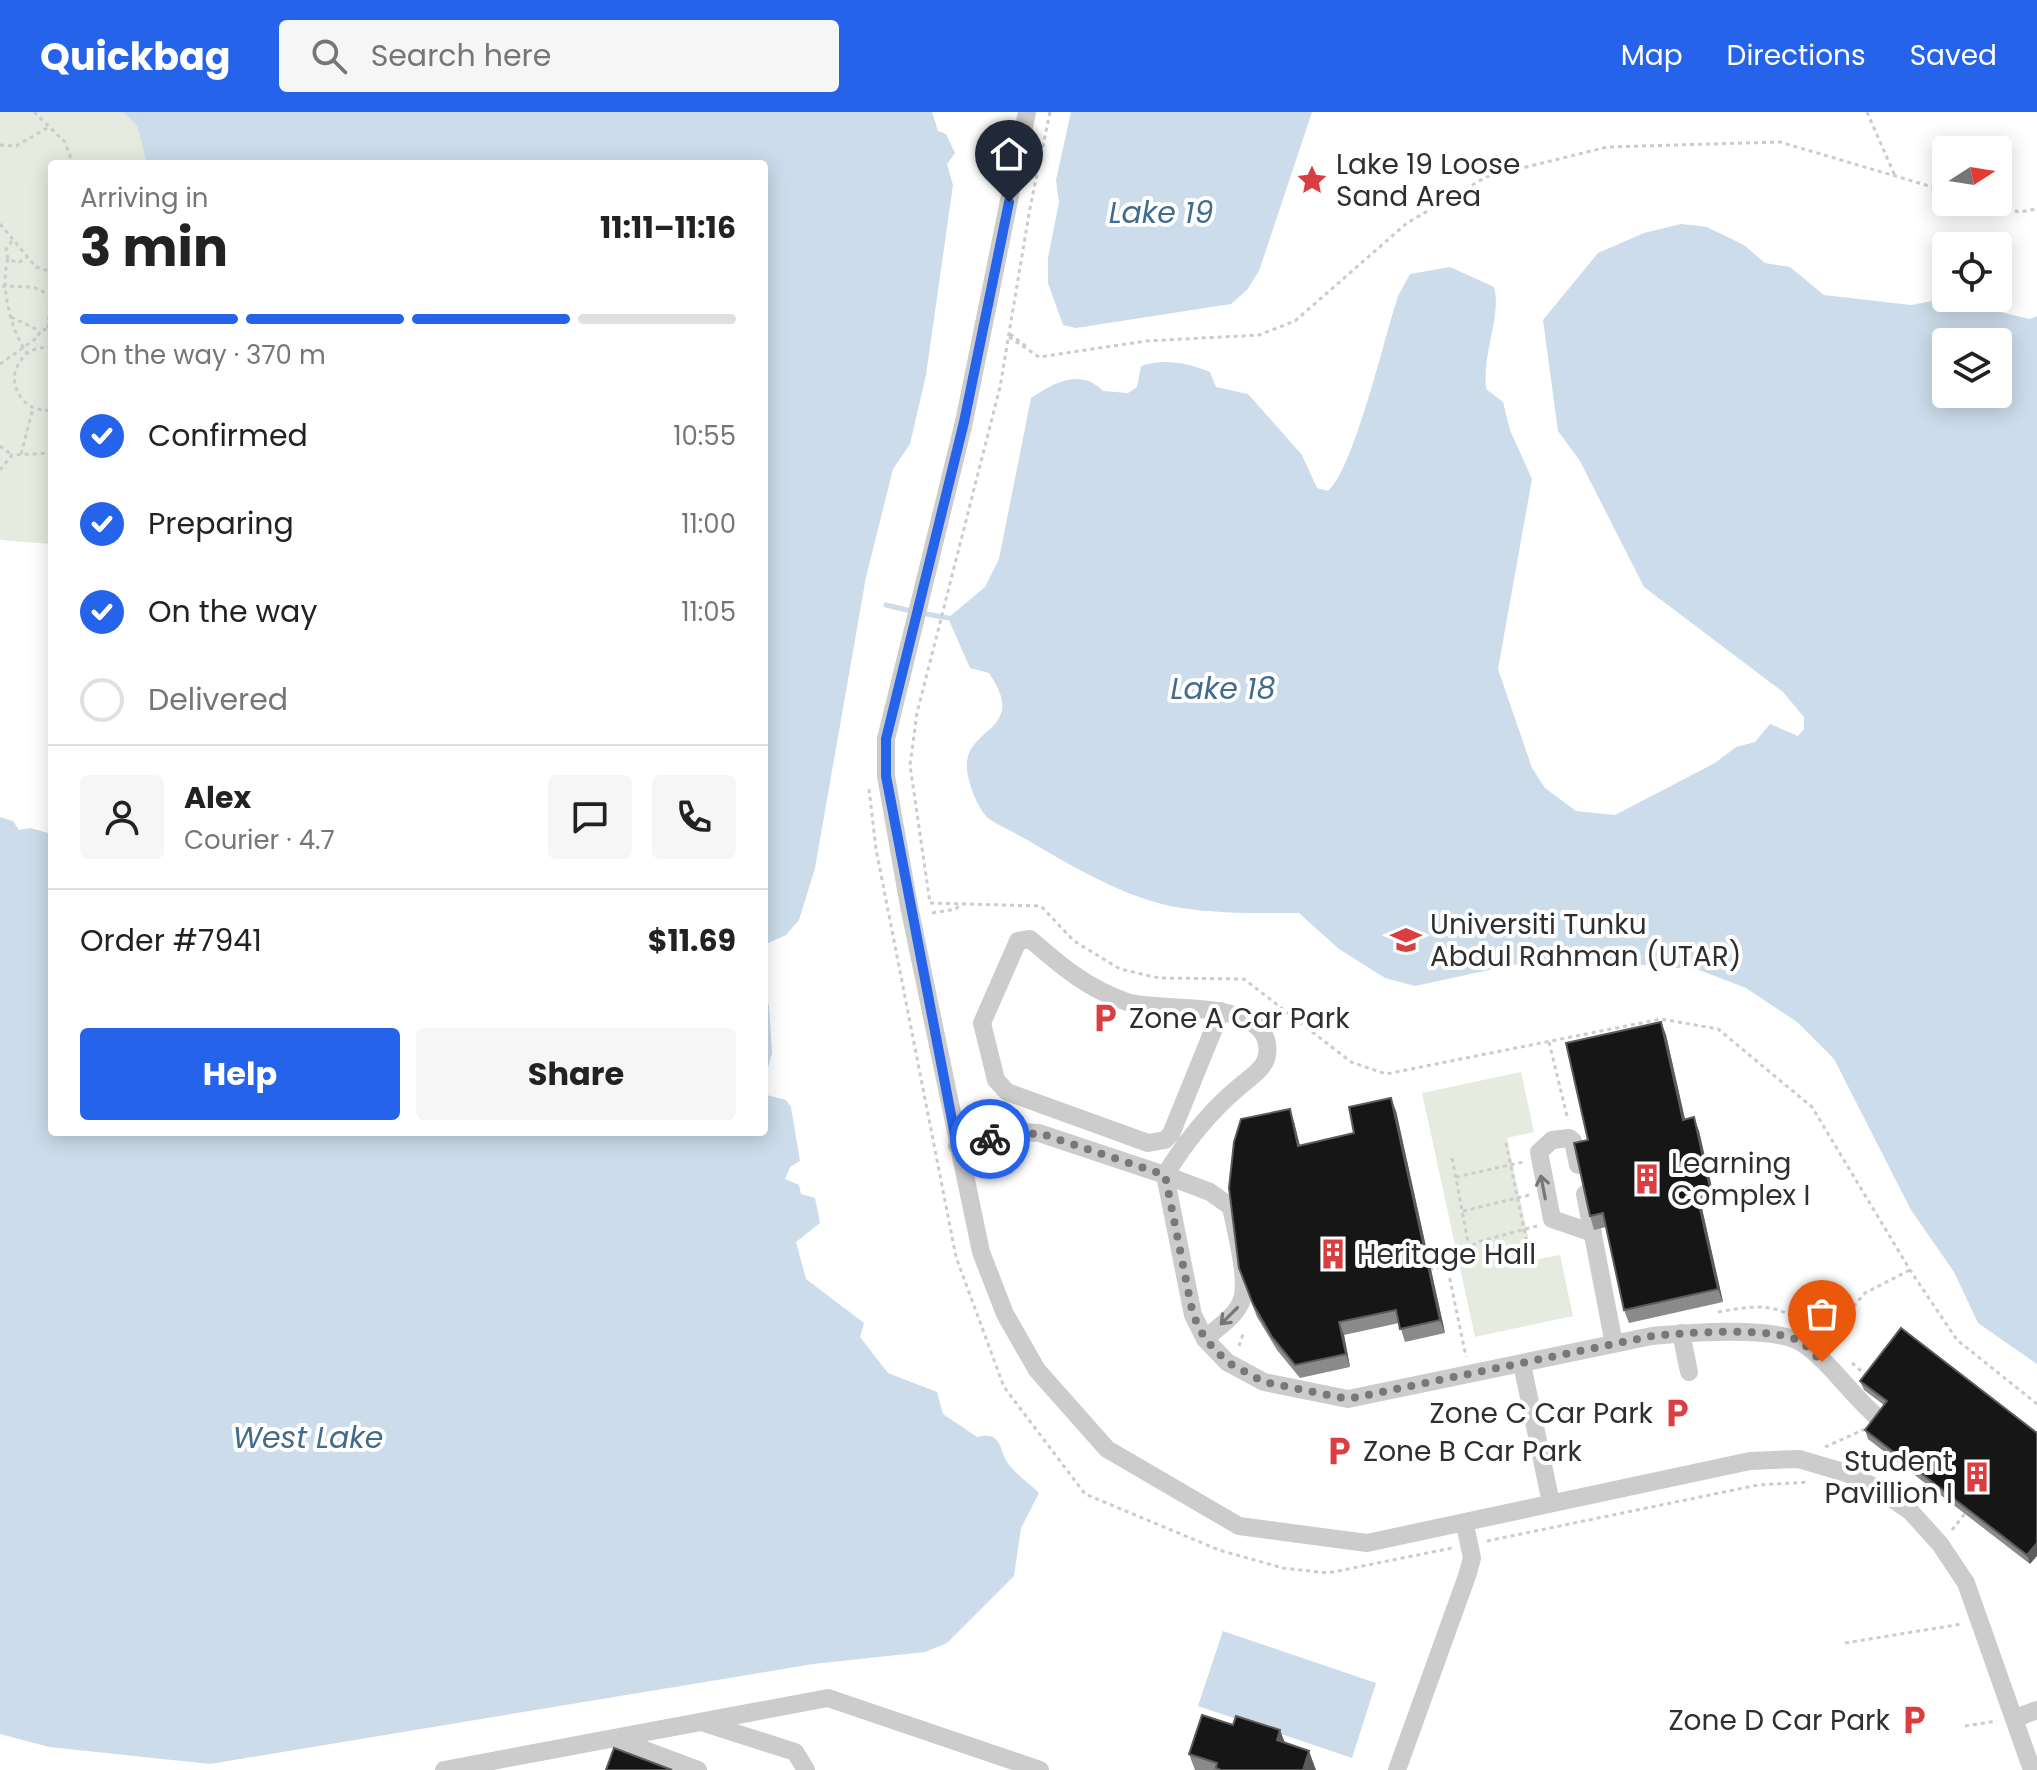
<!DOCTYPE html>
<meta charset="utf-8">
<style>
body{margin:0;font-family:Poppins,sans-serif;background:#f6f6f6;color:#222;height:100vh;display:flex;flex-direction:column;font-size:30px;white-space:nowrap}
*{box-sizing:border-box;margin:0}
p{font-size:26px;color:#767676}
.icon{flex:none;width:44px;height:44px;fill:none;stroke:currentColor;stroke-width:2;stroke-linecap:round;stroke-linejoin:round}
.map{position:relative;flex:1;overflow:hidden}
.panel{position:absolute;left:48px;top:48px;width:720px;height:976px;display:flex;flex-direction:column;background:#fff;border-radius:8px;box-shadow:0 4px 20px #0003}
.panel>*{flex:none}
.needle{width:52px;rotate:78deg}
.controls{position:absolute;left:1932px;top:24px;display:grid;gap:16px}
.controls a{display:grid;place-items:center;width:80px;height:80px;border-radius:8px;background:#fff;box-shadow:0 4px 20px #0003;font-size:40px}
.pin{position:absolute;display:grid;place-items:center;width:68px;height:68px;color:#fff;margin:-82px -34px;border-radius:50% 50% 50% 0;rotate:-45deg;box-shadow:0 0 8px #0007}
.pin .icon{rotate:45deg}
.courier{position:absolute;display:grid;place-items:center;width:80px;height:80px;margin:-40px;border:6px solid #2563eb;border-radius:50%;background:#fff;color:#222;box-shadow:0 2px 10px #0007}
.head em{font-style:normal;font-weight:700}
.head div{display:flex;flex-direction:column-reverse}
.head{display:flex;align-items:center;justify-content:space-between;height:136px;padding:0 32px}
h1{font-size:52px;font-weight:700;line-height:60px}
.bar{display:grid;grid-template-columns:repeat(4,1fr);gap:12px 8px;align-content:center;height:96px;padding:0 32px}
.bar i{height:10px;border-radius:6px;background:#e0e0e0}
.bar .current{background:#2563eb}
.bar p{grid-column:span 4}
.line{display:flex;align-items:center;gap:20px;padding:0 32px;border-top:2px solid #e0e0e0}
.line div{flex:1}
.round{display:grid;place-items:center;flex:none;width:84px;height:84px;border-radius:8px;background:#f6f6f6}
ol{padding:0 32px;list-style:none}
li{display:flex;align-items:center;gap:24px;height:88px}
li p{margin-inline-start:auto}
li .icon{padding:8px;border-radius:50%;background:#2563eb;color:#fff;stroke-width:4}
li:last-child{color:#767676}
li i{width:44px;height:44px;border:4px solid #e0e0e0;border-radius:50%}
.cta{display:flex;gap:16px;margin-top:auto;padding:16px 32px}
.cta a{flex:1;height:92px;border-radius:8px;background:#2563eb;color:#fff;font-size:32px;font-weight:700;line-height:92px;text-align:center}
.cta a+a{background:#f6f6f6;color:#222}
header{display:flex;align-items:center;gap:48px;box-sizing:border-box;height:112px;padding:0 40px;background:#2563eb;color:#fff}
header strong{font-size:38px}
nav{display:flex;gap:44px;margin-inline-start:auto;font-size:28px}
.search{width:560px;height:72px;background:#f6f6f6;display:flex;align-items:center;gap:20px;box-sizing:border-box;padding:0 28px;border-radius:8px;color:#767676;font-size:30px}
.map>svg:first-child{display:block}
.green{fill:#e5ebde}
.water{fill:#ccdcea;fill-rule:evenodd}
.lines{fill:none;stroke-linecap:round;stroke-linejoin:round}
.stream{stroke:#ccdcea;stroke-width:5}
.path{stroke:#ccc;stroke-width:3;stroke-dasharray:4 4;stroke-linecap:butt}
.minor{stroke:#ccc;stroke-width:18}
.wall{fill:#8a8a8a}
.shaded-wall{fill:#5c5c5c}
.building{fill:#161616;stroke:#5c5c5c;stroke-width:2}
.oneway{stroke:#767676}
.done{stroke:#787878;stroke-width:8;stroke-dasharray:0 14.4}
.route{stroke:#2563eb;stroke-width:10}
.labels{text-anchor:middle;stroke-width:8;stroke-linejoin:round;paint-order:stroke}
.poi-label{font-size:28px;fill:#2f2f2f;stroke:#fff;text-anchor:start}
.water-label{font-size:30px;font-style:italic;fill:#426c8c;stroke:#fff}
</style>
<header>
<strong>Quickbag</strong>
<div class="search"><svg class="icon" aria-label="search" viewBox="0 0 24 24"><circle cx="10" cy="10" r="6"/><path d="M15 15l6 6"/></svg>Search here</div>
<nav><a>Map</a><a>Directions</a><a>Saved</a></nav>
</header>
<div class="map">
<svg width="2037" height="1658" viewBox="0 0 2037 1658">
<rect width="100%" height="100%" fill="#fff"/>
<g class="green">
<path d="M0,0H123L137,14L147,52H52V432L0,428Z"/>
<path d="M1521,960L1534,1020L1507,1026L1533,1148L1560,1143L1573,1204L1475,1225L1422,981Z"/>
</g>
<g class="water">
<path d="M123,0H932L938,19L946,22L955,41L947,52L953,73L926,263L910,332L893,357L866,465L815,756L799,808L786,823L764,833V52H147L137,14Z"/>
<path d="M1071,0H1312L1259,159L1247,178L1231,192L1076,216L1063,213L1048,171V146L1059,90L1056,68Z"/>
<path d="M1681,112L1707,115L1744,133L1765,151L1790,155L1824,183L1911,193L1944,187L2030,207L2037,204V1252L1978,1211L1954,1160L1911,1098L1834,947L1797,910L1746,876L1699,858L1578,847L1512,853L1415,874L1385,866L1339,837L1299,801C1261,801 1220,802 1182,796C1126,788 1069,752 1020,724C1010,718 997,713 988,706C977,696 965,665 967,649C972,614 1027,617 989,561L970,556L948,506L985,475L999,447L1031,286C1054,270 1081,256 1103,279L1128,281L1137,275L1141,254C1165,246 1188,251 1210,260L1216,275L1248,282L1302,343L1317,376L1328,379C1354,357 1385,223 1398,184L1410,162L1450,155L1494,175C1502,203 1482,241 1486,277L1503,290L1510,318L1532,367L1498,557L1532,656L1545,676L1576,699L1615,703L1715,651L1736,635L1755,630L1770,612L1798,624L1804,617V605L1783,580L1644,475L1580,349L1558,319L1543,208L1598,141L1644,121ZM1946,230H1998V282H1946Z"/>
<path d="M0,705L13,709L19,718L30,716L52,722V1020H764V889L769,893L772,941L764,970L767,983L786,988L791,995L800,1049L790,1055L785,1067L799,1073L801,1082L815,1086L820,1111L796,1130L806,1167L864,1211L860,1225L888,1261L937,1280L943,1302L977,1325C1004,1318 998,1340 1010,1354C1018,1364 1030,1372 1039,1381L1021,1416L1014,1464L947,1531L925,1540L813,1552L210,1652L49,1635L0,1622Z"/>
<path d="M1223,1519L1376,1571L1352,1646L1198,1594Z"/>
</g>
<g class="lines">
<g class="stream">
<path d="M886,493L911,499"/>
<path d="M921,501L948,506"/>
</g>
<g class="path">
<path d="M34,0L65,30L73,52"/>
<path d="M1050,0L1030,96L1000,275L917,601L910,653L930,791L1041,794L1074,829L1120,857L1159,866L1244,867L1351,950L1386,962L1661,907L1718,917L1812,995L1910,1158L1957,1228L2037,1292"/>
<path d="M1867,0L1895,64"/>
<path d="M0,33L16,34L49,15"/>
<path d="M1984,90L2019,100L2037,97"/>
<path d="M0,112L36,155L52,160"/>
<path d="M12,129L6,137L8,147L18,151L27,145"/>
<path d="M8,147C0,173 10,217 27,241"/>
<path d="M2,174L33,175L48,182"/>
<path d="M11,205L40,219"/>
<path d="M48,216L52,165"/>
<path d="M1010,222L1027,235"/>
<path d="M1009,225L1039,245L1146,229L1259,223L1295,209L1407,111L1486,65L1607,35L1780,30L1946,79"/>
<path d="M52,236C31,233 18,245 14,265C16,287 30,300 52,298"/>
<path d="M0,252L38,225L40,219L52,215"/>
<path d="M0,334L12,343"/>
<path d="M21,342L33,296"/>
<path d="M0,358L12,343L52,341"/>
<path d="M869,677L876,737L956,1145L1004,1275L1085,1382L1219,1438L1283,1456L1328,1461L1452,1436"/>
<path d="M932,801L956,797L961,791"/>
<path d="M1549,930L1568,1008"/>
<path d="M1506,1031L1526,1127"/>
<path d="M1452,1046L1469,1135"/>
<path d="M1456,1065L1523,1050"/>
<path d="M1463,1099L1529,1083"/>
<path d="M1447,1153L1477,1130L1537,1114"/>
<path d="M1429,1158L1447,1153L1466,1245"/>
<path d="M1718,1200C1746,1195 1774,1189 1798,1209"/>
<path d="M1815,1220L1838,1213L1865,1181L1910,1158"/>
<path d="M1239,1234L1244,1219"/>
<path d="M1852,1251L1867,1264"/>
<path d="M1825,1335L1865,1317"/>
<path d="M1952,1418L1967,1399"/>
<path d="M1487,1429L1758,1373L1809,1370"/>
<path d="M1845,1531L1962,1512"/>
<path d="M1965,1614L1997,1609"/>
</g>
<g class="minor">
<path d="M1027,0L964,310L886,627V664L909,794L981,1140L1005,1202L1037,1258L1107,1337L1239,1414L1367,1431L1750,1349L1799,1347L1846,1361L1877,1376L1911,1400L1940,1432L1966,1471L2032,1658"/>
<path d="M957,1034L1021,1020L1039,1021L1165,1063L1193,1203L1205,1227L1227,1250L1264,1270L1348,1287L1652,1224C1686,1221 1768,1214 1798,1229C1827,1244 1854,1288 1882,1309"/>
<path d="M1578,1053L1573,1029L1569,1026L1552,1028L1539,1040L1552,1107L1593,1121"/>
<path d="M1585,1082L1614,1232"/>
<path d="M1681,1221L1689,1260"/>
<path d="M1205,1227C1217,1216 1235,1205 1241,1190C1250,1170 1235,1117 1231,1095L1210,1080L1165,1063C1186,1029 1208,1001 1239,975C1248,967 1265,957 1267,943C1275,884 1160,901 1127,890C1088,877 1061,854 1030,827L1018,829L982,911L996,968L1007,980L1148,1031L1165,1028L1171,1022L1221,899"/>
<path d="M1522,1252L1551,1391"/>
<path d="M2016,1606L2037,1598"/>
<path d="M704,1611L795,1640L806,1658"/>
<path d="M615,1627L698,1658"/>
<path d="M444,1658L828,1586L1040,1658"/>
<path d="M1397,1658L1467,1464L1472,1446L1465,1413"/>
</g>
</g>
<g class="wall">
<path d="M1661,910L1666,923L1685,1007L1699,1019L1715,1089L1701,1092L1723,1190L1629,1211L1624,1198L1606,1115L1594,1118L1590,1104L1588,1028Z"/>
<path d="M1396,999L1445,1221L1405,1230L1399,1211L1344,1223L1350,1255L1300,1266L1277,1238L1257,1205L1239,1156L1294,1010L1300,1034L1354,1021Z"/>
<path d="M1860,1269L2037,1321L2030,1452L1868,1327L1865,1318L1884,1293L1864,1278Z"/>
<path d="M1285,1631L1316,1658H1195L1189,1642Z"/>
</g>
<g class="shaded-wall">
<path d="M1661,910L1666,923L1688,1021L1683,1008Z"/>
<path d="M1391,986L1396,999L1445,1221L1440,1208Z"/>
<path d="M1290,997L1294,1010L1303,1047L1298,1034Z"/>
<path d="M1694,1005L1699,1019L1715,1089L1710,1076Z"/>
<path d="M1696,1079L1701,1092L1723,1190L1718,1177Z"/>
<path d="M1339,1210L1344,1223L1350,1255L1346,1242Z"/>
<path d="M2037,1431V1444L2030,1452L2027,1443Z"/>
<path d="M1280,1618L1290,1644L1277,1628Z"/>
<path d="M1309,1639L1316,1658H1303Z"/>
</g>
<g class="building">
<path d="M1661,910L1683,1008L1694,1005L1710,1076L1696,1079L1718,1177L1624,1198L1603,1101L1590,1104L1574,1031L1588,1028L1566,931Z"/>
<path d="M1391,986L1440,1208L1400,1217L1396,1198L1339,1210L1346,1242L1295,1253L1272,1225L1253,1192L1239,1156L1229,1076L1234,1030L1241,1007L1290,997L1298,1034L1354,1021L1349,995Z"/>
<path d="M1901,1216L2037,1321V1431L2027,1443L1865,1318L1887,1289L1860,1269Z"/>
<path d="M1202,1603L1233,1613L1236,1604L1280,1618L1277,1628L1309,1639L1303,1658H1221L1216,1656L1217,1651L1189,1642Z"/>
<path d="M614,1636L672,1658H606Z"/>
</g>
<defs><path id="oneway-shaft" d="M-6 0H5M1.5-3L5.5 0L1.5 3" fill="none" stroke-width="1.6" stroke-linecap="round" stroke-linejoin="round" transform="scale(2)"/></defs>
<g class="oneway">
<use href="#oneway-shaft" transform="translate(1543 1075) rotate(-101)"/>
<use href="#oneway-shaft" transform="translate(1229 1204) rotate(135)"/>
</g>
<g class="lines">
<path class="done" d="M990,1027L1039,1021L1165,1063L1193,1203L1205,1227L1227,1250L1264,1270L1348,1287L1652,1224C1683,1221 1773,1214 1799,1229C1808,1234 1815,1244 1822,1250"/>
<path class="route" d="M990,1027L957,1034L886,664V627L964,310L1009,90"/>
</g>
<defs>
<g id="sight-bare" transform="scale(2.4)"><path d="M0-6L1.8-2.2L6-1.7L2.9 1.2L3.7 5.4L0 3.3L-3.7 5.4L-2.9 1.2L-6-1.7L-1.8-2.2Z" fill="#da3e41" stroke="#fff" stroke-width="2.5" paint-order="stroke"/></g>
<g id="university-bare" transform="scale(2.4)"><path d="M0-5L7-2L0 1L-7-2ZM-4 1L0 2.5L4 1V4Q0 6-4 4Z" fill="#da3e41" stroke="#fff" stroke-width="2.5" paint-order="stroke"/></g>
<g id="parking-bare" transform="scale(2.4)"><path d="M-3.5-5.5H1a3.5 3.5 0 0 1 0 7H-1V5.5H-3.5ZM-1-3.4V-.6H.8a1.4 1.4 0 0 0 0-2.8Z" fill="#da3e41" stroke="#fff" stroke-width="2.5" paint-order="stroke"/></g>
<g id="building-bare" transform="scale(2.4)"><path d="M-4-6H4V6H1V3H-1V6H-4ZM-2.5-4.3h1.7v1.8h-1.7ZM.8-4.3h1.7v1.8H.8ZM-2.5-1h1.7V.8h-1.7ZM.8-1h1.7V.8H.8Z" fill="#da3e41" stroke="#fff" stroke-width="2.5" paint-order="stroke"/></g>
</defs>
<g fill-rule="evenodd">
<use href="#sight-bare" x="1312" y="68"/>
<use href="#university-bare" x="1406" y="828"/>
<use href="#parking-bare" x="1105" y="906"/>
<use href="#building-bare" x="1647" y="1067"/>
<use href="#building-bare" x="1333" y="1142"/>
<use href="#parking-bare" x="1677" y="1301"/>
<use href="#parking-bare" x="1339" y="1339"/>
<use href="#building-bare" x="1977" y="1365"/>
<use href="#parking-bare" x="1914" y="1608"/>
</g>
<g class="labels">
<g class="poi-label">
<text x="1336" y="62">Lake 19 Loose<tspan x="1336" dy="32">Sand Area</tspan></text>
<text x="1430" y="822">Universiti Tunku<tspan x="1430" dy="32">Abdul Rahman (UTAR)</tspan></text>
<text x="1129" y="916">Zone A Car Park</text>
<text x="1671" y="1061">Learning<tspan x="1671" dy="32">Complex I</tspan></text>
<text x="1357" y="1152">Heritage Hall</text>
<text x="1653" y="1311" text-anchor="end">Zone C Car Park</text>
<text x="1363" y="1349">Zone B Car Park</text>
<text x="1953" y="1359" text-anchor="end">Student<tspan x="1953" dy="32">Pavillion I</tspan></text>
<text x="1890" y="1618" text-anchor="end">Zone D Car Park</text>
</g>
<g class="water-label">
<text x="1161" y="111">Lake 19</text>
<text x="1223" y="587">Lake 18</text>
<text x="308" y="1336">West Lake</text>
</g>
</g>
</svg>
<div class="controls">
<a><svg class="needle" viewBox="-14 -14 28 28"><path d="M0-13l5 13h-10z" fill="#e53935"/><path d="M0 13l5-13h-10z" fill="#767676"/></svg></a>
<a><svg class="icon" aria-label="locate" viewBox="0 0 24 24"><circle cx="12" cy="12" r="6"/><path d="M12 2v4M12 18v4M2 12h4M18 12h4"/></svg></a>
<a><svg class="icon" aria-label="layers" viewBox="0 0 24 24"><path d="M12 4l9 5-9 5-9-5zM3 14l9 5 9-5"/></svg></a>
</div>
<div class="pin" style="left:1822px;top:1250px;background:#ea580c"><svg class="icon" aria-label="bag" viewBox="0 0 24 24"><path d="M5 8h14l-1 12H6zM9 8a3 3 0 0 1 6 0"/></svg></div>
<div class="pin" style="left:1009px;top:90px;background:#1f2937"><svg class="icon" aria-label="home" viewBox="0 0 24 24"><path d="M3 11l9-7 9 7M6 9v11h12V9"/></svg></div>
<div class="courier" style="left:990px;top:1027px"><svg class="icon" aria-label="bike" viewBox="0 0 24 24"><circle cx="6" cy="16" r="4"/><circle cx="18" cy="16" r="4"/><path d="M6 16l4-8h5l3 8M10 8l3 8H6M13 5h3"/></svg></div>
<section class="panel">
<div class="head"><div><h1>3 min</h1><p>Arriving in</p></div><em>11:11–11:16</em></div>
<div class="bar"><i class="current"></i><i class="current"></i><i class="current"></i><i></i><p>On the way · 370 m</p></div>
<ol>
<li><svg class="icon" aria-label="check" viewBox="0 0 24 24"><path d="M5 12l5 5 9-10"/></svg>Confirmed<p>10:55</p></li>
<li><svg class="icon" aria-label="check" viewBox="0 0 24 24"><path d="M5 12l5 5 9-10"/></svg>Preparing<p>11:00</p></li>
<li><svg class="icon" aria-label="check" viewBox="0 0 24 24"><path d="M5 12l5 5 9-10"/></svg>On the way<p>11:05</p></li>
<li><i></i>Delivered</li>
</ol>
<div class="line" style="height:144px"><a class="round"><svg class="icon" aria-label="person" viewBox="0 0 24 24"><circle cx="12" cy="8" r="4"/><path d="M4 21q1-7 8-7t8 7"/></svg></a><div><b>Alex</b><p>Courier · 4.7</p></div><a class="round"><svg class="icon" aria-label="chat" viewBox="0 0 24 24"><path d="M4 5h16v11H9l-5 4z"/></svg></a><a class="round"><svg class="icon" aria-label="phone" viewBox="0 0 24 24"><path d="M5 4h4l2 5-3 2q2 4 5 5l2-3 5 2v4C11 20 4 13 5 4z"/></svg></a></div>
<div class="line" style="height:104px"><div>Order #7941</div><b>$11.69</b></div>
<div class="cta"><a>Help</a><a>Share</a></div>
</section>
</div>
